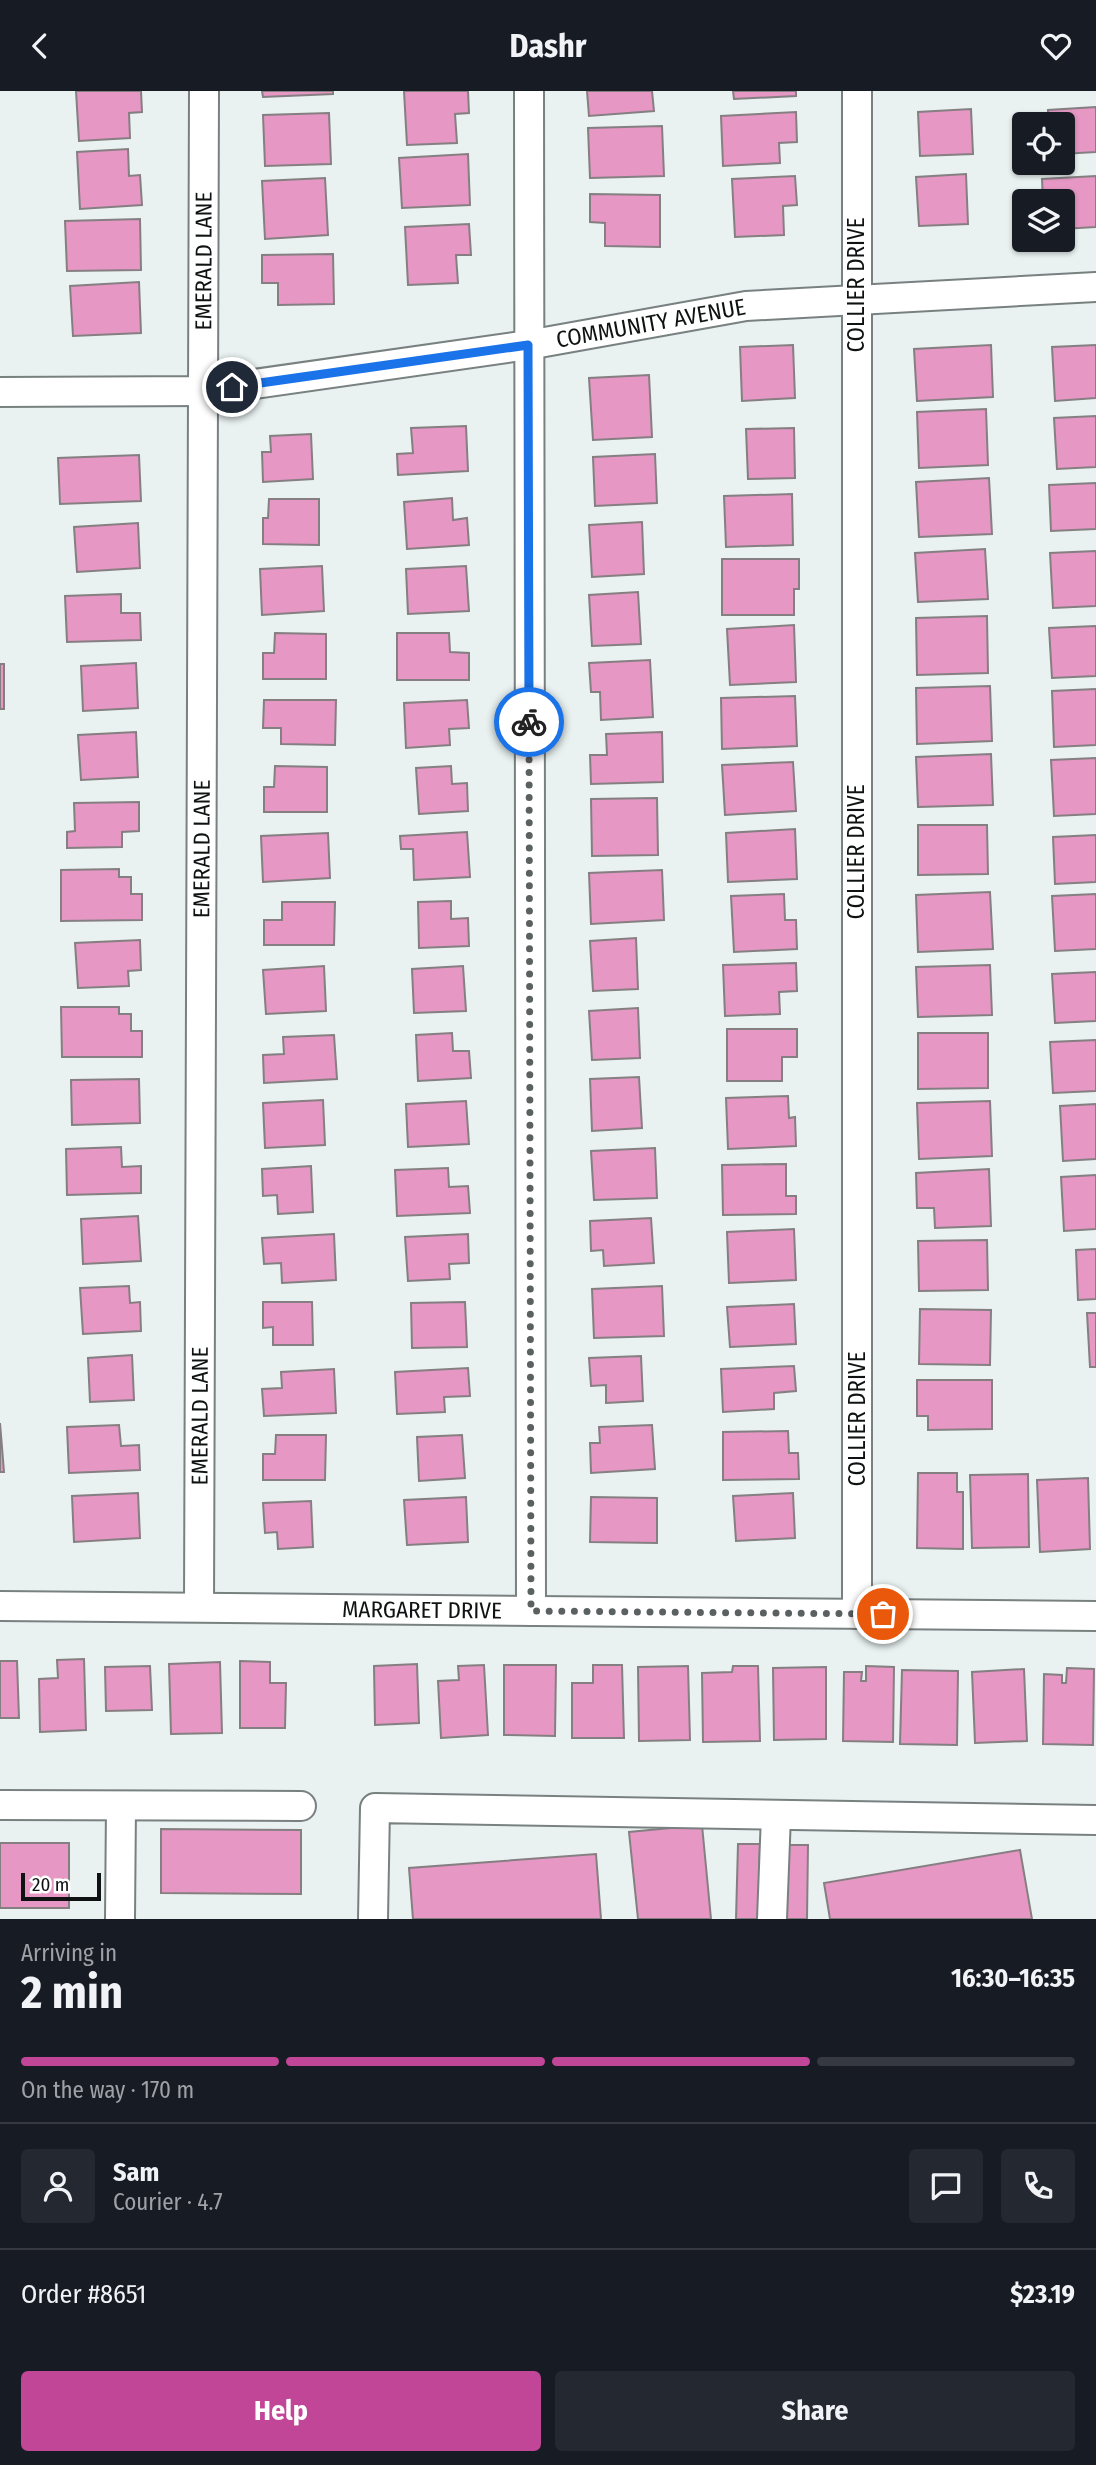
<!DOCTYPE html>
<meta charset="utf-8">
<style>
body{margin:0;font-family:"Fira Sans Condensed",sans-serif;background:#242831;color:#f1f3f6;height:100vh;display:flex;flex-direction:column;font-size:26px;white-space:nowrap}
*{box-sizing:border-box;margin:0}
p{font-size:23px;color:#9ea1a6}
.icon{flex:none;width:38px;height:38px;fill:none;stroke:currentColor;stroke-width:2;stroke-linecap:round;stroke-linejoin:round}
.map{position:relative;height:1828px;overflow:hidden}
.panel{display:flex;flex-direction:column;background:#171b24;flex:1}
.panel>*{flex:none}
.buttons{position:absolute;left:1012px;top:21px;display:grid;gap:14px}
.buttons a{display:grid;place-items:center;width:63px;height:63px;border-radius:7px;background:#171b24;box-shadow:0 2px 5px #0004;font-size:35px}
.scale{position:absolute;left:21px;bottom:18px;width:80px;box-sizing:border-box;padding-left:7px;border:4px solid #0f1212;border-top:0;font-size:19px;line-height:24px;white-space:nowrap;color:#0f1212;-webkit-text-stroke:5px #fff;paint-order:stroke}
.pin{position:absolute;display:grid;place-items:center;width:60px;height:60px;color:#fff;margin:-30px;border:4px solid #fff;border-radius:50%;box-shadow:0 2px 7px #0007}
.courier{position:absolute;display:grid;place-items:center;width:70px;height:70px;margin:-35px;border:5px solid #1a73e8;border-radius:50%;background:#fff;color:#222;box-shadow:0 2px 9px #0007}
.overview em{font-style:normal;font-weight:700}
.overview div{display:flex;flex-direction:column-reverse}
.overview{display:flex;align-items:center;justify-content:space-between;height:119px;padding:0 21px}
h1{font-size:46px;font-weight:700;line-height:52px}
.bar{display:grid;grid-template-columns:repeat(4,1fr);gap:10px 7px;align-content:center;height:84px;padding:0 21px}
.bar i{height:9px;border-radius:5px;background:#363941}
.bar .on{background:#c24697}
.bar p{grid-column:span 4}
.line{display:flex;align-items:center;gap:18px;padding:0 21px;border-top:2px solid #363941}
.line div{flex:1}
.round{display:grid;place-items:center;flex:none;width:74px;height:74px;border-radius:7px;background:#242831}
.primary-button{display:flex;gap:14px;margin-top:auto;padding:14px 21px}
.primary-button a{flex:1;height:80px;border-radius:7px;background:#c24697;color:#fff;font-size:28px;font-weight:700;line-height:80px;text-align:center}
.primary-button a+a{background:#242831;color:#f1f3f6}
header{display:flex;justify-content:space-between;align-items:center;height:91px;padding:0 21px;background:#171b24;font-size:32px;font-weight:700}
.map>svg:first-child{display:block}
.building{fill:#e697c4;stroke:#857f82;stroke-width:2}
.lines{fill:none;stroke-linecap:round;stroke-linejoin:round}
.minor-casing{stroke:#798080;stroke-width:32}
.minor{stroke:#fff;stroke-width:28}
.done{stroke:#5b6060;stroke-width:7;stroke-dasharray:0 12.6}
.route{stroke:#1a73e8;stroke-width:9}
.labels{text-anchor:middle;stroke-width:6;stroke-linejoin:round;paint-order:stroke}
.street-label{font-size:23px;fill:#0f1212;stroke:#fff}
</style>
<header><svg class="icon" aria-label="back" viewBox="0 0 24 24"><path d="M15 5l-7 7 7 7"/></svg>Dashr<svg class="icon" aria-label="heart" viewBox="0 0 24 24"><path d="M12 20l-8-8c-3-5 5-10 8-4 3-6 11-1 8 4z"/></svg></header>
<div class="map">
<svg width="1096" height="1828" viewBox="0 0 1096 1828">
<rect width="100%" height="100%" fill="#e9f1f1"/>
<g class="building">
<path d="M76,0H141L142,21L129,22L130,47L79,50Z"/>
<path d="M262,0H333V3L263,6Z"/>
<path d="M404,0H468L469,22L455,23L457,52L407,54Z"/>
<path d="M587,0H652L654,20L589,25Z"/>
<path d="M733,0H796V5L734,8Z"/>
<path d="M1096,16V61L1062,63V33H1048V19Z"/>
<path d="M971,18L973,63L920,65L918,21Z"/>
<path d="M796,21L797,51L779,52L780,72L723,75L721,25Z"/>
<path d="M329,22L331,73L265,75L263,24Z"/>
<path d="M662,35L664,85L590,87L588,37Z"/>
<path d="M128,58L129,85L140,84L142,114L80,118L77,61Z"/>
<path d="M468,63L470,114L402,117L399,67Z"/>
<path d="M966,83L968,133L919,135L916,86Z"/>
<path d="M795,85L797,114L783,115L784,144L735,146L732,88Z"/>
<path d="M1096,85V136L1062,138V110H1043L1042,88Z"/>
<path d="M325,87L328,144L265,148L262,90Z"/>
<path d="M590,103L660,104V156L605,155V132L590,131Z"/>
<path d="M140,128L141,179L67,180L65,130Z"/>
<path d="M469,133L471,164H456L458,192L408,194L405,136Z"/>
<path d="M333,163L334,213L278,214V192H262V164Z"/>
<path d="M139,191L141,242L73,245L70,195Z"/>
<path d="M793,254L795,307L742,310L740,256Z"/>
<path d="M991,254L993,306L917,310L914,258Z"/>
<path d="M1096,254V307L1055,310L1052,256Z"/>
<path d="M649,284L652,346L593,349L589,287Z"/>
<path d="M986,318L988,374L919,377L917,321Z"/>
<path d="M1096,325V376L1057,378L1054,327Z"/>
<path d="M466,335L468,380L398,384L397,363L413,362L411,337Z"/>
<path d="M794,337L795,387L748,388L746,338Z"/>
<path d="M311,343L313,388L263,391L262,361H271L270,345Z"/>
<path d="M655,363L657,412L595,415L593,366Z"/>
<path d="M139,364L141,410L60,413L58,367Z"/>
<path d="M989,387L992,443L919,446L916,391Z"/>
<path d="M1096,392V438L1051,440L1049,394Z"/>
<path d="M792,403L793,454L726,456L724,405Z"/>
<path d="M452,407L453,429L467,427L469,454L407,458L404,411Z"/>
<path d="M269,408H319V454L263,453V427H268Z"/>
<path d="M642,431L644,483L592,486L589,434Z"/>
<path d="M138,432L140,477L77,481L74,436Z"/>
<path d="M985,458L988,508L918,511L915,462Z"/>
<path d="M1096,460V515L1053,517L1050,462Z"/>
<path d="M722,468H799V498H794V524H722Z"/>
<path d="M322,475L324,520L262,524L260,478Z"/>
<path d="M466,475L469,520L408,523L406,478Z"/>
<path d="M638,501L641,553L592,555L589,504Z"/>
<path d="M121,503V522H140L141,549L67,551L65,505Z"/>
<path d="M987,525L988,582L917,584L916,527Z"/>
<path d="M794,534L796,591L730,594L727,538Z"/>
<path d="M1096,535V585L1052,587L1049,537Z"/>
<path d="M275,542L326,543V588H263V562H274Z"/>
<path d="M397,542H449L450,561L469,562V589H397Z"/>
<path d="M650,569L653,626L601,629L600,601H591L589,572Z"/>
<path d="M136,572L138,617L83,620L81,575Z"/>
<rect x="0" y="573" width="4" height="45"/>
<path d="M990,595L992,650L917,653L916,597Z"/>
<path d="M1096,598V654L1054,656L1052,600Z"/>
<path d="M795,605L797,655L722,658L721,607Z"/>
<path d="M264,609H336L335,654L281,653V637H263Z"/>
<path d="M467,609L469,637L449,638L450,654L406,657L404,612Z"/>
<path d="M136,641L138,686L81,689L78,644Z"/>
<path d="M662,641L663,691L591,693L590,664H607L606,643Z"/>
<path d="M991,663L993,714L918,716L916,666Z"/>
<path d="M1096,667V723L1054,725L1051,669Z"/>
<path d="M793,671L796,720L725,724L722,674Z"/>
<path d="M275,675L327,676V721H264V696H274Z"/>
<path d="M451,675L452,693L467,692L468,720L419,723L416,677Z"/>
<path d="M657,707L658,764L592,765L591,708Z"/>
<path d="M139,711V740L122,741V756L67,757V741L75,740L74,712Z"/>
<path d="M918,734H987L988,783L918,784Z"/>
<path d="M795,738L797,788L728,791L726,742Z"/>
<path d="M467,741L470,786L414,789L413,758H401L400,745Z"/>
<path d="M328,742L330,787L263,791L261,745Z"/>
<path d="M1096,744V791L1055,793L1053,746Z"/>
<path d="M119,778V786H131V803H142V829L61,830V779Z"/>
<path d="M662,779L664,829L591,833L589,782Z"/>
<path d="M990,801L993,858L918,861L916,804Z"/>
<path d="M784,803L785,829H796L797,858L734,861L731,805Z"/>
<path d="M1096,803V858L1055,860L1052,805Z"/>
<path d="M451,810V828L468,827L469,855L419,857L418,811Z"/>
<path d="M282,811H335L334,854H264V829H282Z"/>
<path d="M636,847L638,898L593,900L590,850Z"/>
<path d="M140,849L141,879L128,880L129,895L78,897L75,852Z"/>
<path d="M796,872L797,900L779,901L780,923L725,925L723,874Z"/>
<path d="M990,874L992,924L918,926L916,876Z"/>
<path d="M324,875L326,920L266,923L263,879Z"/>
<path d="M463,875L466,920L414,922L412,878Z"/>
<path d="M1096,881V930L1055,932L1052,883Z"/>
<path d="M61,916H119V923H131V940H142V966H62Z"/>
<path d="M638,917L640,967L592,969L589,920Z"/>
<path d="M727,938H797V966H782V990H727Z"/>
<path d="M452,942L453,960H469L471,987L418,990L416,944Z"/>
<path d="M918,942H988V997L918,998Z"/>
<path d="M334,944L337,988L264,992L263,964L284,963L283,946Z"/>
<path d="M1096,949V1000L1053,1002L1050,951Z"/>
<path d="M639,986L642,1037L592,1040L590,988Z"/>
<path d="M139,988L140,1032L72,1034L71,989Z"/>
<path d="M788,1005L789,1027L795,1026L796,1055L728,1058L726,1007Z"/>
<path d="M323,1009L325,1054L265,1057L263,1012Z"/>
<path d="M466,1010L469,1053L408,1056L406,1013Z"/>
<path d="M990,1010L992,1065L919,1068L917,1012Z"/>
<path d="M1096,1013V1068L1063,1070L1060,1015Z"/>
<path d="M121,1056L122,1076L141,1075V1102L67,1104L66,1058Z"/>
<path d="M655,1057L657,1107L594,1109L591,1060Z"/>
<path d="M786,1073V1105H796V1123L723,1124L722,1074Z"/>
<path d="M311,1075L313,1121L278,1123L277,1104L263,1105L262,1078Z"/>
<path d="M448,1077L449,1096L468,1095L470,1122L397,1125L395,1079Z"/>
<path d="M989,1078L991,1135L935,1137L934,1117H917L916,1082Z"/>
<path d="M1096,1084V1138L1064,1140L1061,1086Z"/>
<path d="M138,1125L141,1170L83,1173L81,1128Z"/>
<path d="M651,1127L654,1172L604,1175L603,1159L591,1160L590,1130Z"/>
<path d="M794,1138L796,1189L729,1192L727,1141Z"/>
<path d="M334,1143L336,1189L282,1192L281,1172L264,1173L262,1147Z"/>
<path d="M468,1143L469,1172L449,1173L450,1188L408,1190L405,1146Z"/>
<path d="M987,1149L988,1199L919,1200L918,1150Z"/>
<path d="M1096,1158V1208L1078,1209L1076,1159Z"/>
<path d="M129,1195L130,1212L140,1211L141,1240L83,1243L80,1197Z"/>
<path d="M662,1195L664,1245L594,1247L592,1198Z"/>
<path d="M263,1211H312L313,1254H273V1236L263,1237Z"/>
<path d="M465,1211L467,1256L412,1257L411,1212Z"/>
<path d="M794,1213L796,1253L730,1256L727,1216Z"/>
<path d="M920,1218L991,1219L990,1274L919,1273Z"/>
<path d="M1087,1222H1096V1276H1090Z"/>
<path d="M132,1264L134,1309L90,1311L88,1267Z"/>
<path d="M641,1265L643,1310L606,1312V1294L591,1295L589,1267Z"/>
<path d="M794,1275L796,1300L774,1302V1318L723,1321L721,1278Z"/>
<path d="M468,1277L470,1305L444,1306L445,1321L397,1323L395,1281Z"/>
<path d="M334,1278L336,1322L264,1325L262,1298L282,1297L281,1281Z"/>
<path d="M917,1289H992V1338L928,1339V1325H917Z"/>
<path d="M0,1332L4,1381H0Z"/>
<path d="M119,1334L121,1355L139,1354L140,1379L69,1382L67,1336Z"/>
<path d="M652,1334L655,1378L591,1382L590,1352H600L599,1336Z"/>
<path d="M788,1340L789,1362H798L799,1388L723,1389V1341Z"/>
<path d="M276,1344H326L325,1389H263V1363H275Z"/>
<path d="M462,1344L465,1387L419,1390L417,1346Z"/>
<path d="M918,1382H957V1401H963V1458L917,1457Z"/>
<path d="M1028,1383L1029,1456L972,1457L970,1384Z"/>
<path d="M1088,1387L1090,1458L1040,1461L1037,1389Z"/>
<path d="M138,1402L140,1447L74,1451L72,1405Z"/>
<path d="M793,1402L795,1447L736,1450L733,1405Z"/>
<path d="M466,1406L468,1451L407,1454L404,1409Z"/>
<path d="M591,1406L657,1407V1452L590,1451Z"/>
<path d="M311,1410L313,1456L278,1458L277,1441L265,1442L263,1412Z"/>
<path d="M84,1568L86,1639L40,1641L39,1588L58,1587L57,1569Z"/>
<path d="M0,1570H17L19,1627H0Z"/>
<path d="M240,1570L270,1571V1592H286L285,1637H240Z"/>
<path d="M220,1571L222,1642L171,1643L169,1573Z"/>
<path d="M417,1573L419,1632L375,1634L374,1575Z"/>
<path d="M484,1574L488,1644L441,1647L438,1590L459,1589L458,1575Z"/>
<path d="M504,1574H556L555,1645L504,1644Z"/>
<path d="M593,1574H622L624,1647H572V1592H593Z"/>
<path d="M150,1575L152,1619L106,1620L105,1576Z"/>
<path d="M688,1575L690,1649L639,1650L638,1576Z"/>
<path d="M733,1575H758L760,1650L703,1651L702,1582L732,1581Z"/>
<path d="M866,1575L894,1576L893,1651L843,1650L844,1581H862L861,1590H866Z"/>
<path d="M826,1576V1648L774,1649L773,1577Z"/>
<path d="M1067,1577L1094,1578L1093,1654L1043,1653L1044,1583L1062,1584V1592H1066Z"/>
<path d="M1024,1578L1027,1650L975,1652L972,1581Z"/>
<path d="M902,1579L958,1580L957,1654L900,1653Z"/>
<path d="M702,1734L711,1828H638L629,1741Z"/>
<path d="M161,1738L301,1739V1803L161,1802Z"/>
<rect x="0" y="1752" width="69" height="65"/>
<path d="M738,1753H760L758,1828H736Z"/>
<path d="M787,1754H808L807,1828H786Z"/>
<path d="M1020,1759L1032,1828H830L824,1792Z"/>
<path d="M596,1763L601,1828H413L409,1777Z"/>
</g>
<g class="lines">
<g class="minor-casing">
<g id="minor">
<path d="M529,0L531,1520"/>
<path id="s1" d="M0,301L205,300L528,254L746,215L1096,196"/>
<path id="s2" d="M0,1515L1096,1525"/>
<path id="s3" d="M199,1516L204,0"/>
<path d="M857,1523V0"/>
<path d="M0,1714L301,1715"/>
<path d="M120,1828L121,1715"/>
<path d="M373,1828L375,1717L1096,1729"/>
<path d="M772,1828L776,1724"/>
</g>
</g>
<use href="#minor" class="minor"/>
</g>
<g class="lines">
<path class="done" d="M529,631L531,1520L883,1523"/>
<path class="route" d="M232,296L528,254L529,631"/>
</g>
<g class="labels">
<g class="street-label">
<text dy="8" stroke="none"><textPath href="#s3" startOffset="1346">EMERALD LANE</textPath></text>
<text transform="translate(856 194) rotate(-90)" y="8">COLLIER DRIVE</text>
<text dy="8" stroke="none"><textPath href="#s1" startOffset="656">COMMUNITY AVENUE</textPath></text>
<text dy="8" stroke="none"><textPath href="#s3" startOffset="758">EMERALD LANE</textPath></text>
<text transform="translate(856 761) rotate(-90)" y="8">COLLIER DRIVE</text>
<text dy="8" stroke="none"><textPath href="#s3" startOffset="191">EMERALD LANE</textPath></text>
<text transform="translate(857 1328) rotate(-90)" y="8">COLLIER DRIVE</text>
<text dy="8" stroke="none"><textPath href="#s2" startOffset="422">MARGARET DRIVE</textPath></text>
</g>
</g>
</svg>
<div class="buttons">
<a><svg class="icon" aria-label="locate" viewBox="0 0 24 24"><circle cx="12" cy="12" r="6"/><path d="M12 2v4M12 18v4M2 12h4M18 12h4"/></svg></a>
<a><svg class="icon" aria-label="layers" viewBox="0 0 24 24"><path d="M12 4l9 5-9 5-9-5zM3 14l9 5 9-5"/></svg></a>
</div>
<div class="scale">20 m</div>
<div class="pin" style="left:883px;top:1523px;background:#ea580c"><svg class="icon" aria-label="bag" viewBox="0 0 24 24"><path d="M5 8h14l-1 12H6zM9 8a3 3 0 0 1 6 0"/></svg></div>
<div class="pin" style="left:232px;top:296px;background:#1f2937"><svg class="icon" aria-label="home" viewBox="0 0 24 24"><path d="M3 11l9-7 9 7M6 9v11h12V9"/></svg></div>
<div class="courier" style="left:529px;top:631px"><svg class="icon" aria-label="bike" viewBox="0 0 24 24"><circle cx="6" cy="16" r="4"/><circle cx="18" cy="16" r="4"/><path d="M6 16l4-8h5l3 8M10 8l3 8H6M13 5h3"/></svg></div>
</div>
<section class="panel">
<div class="overview"><div><h1>2 min</h1><p>Arriving in</p></div><em>16:30–16:35</em></div>
<div class="bar"><i class="on"></i><i class="on"></i><i class="on"></i><i></i><p>On the way · 170 m</p></div>
<div class="line" style="height:126px"><a class="round"><svg class="icon" aria-label="person" viewBox="0 0 24 24"><circle cx="12" cy="8" r="4"/><path d="M4 21q1-7 8-7t8 7"/></svg></a><div><b>Sam</b><p>Courier · 4.7</p></div><a class="round"><svg class="icon" aria-label="chat" viewBox="0 0 24 24"><path d="M4 5h16v11H9l-5 4z"/></svg></a><a class="round"><svg class="icon" aria-label="phone" viewBox="0 0 24 24"><path d="M5 4h4l2 5-3 2q2 4 5 5l2-3 5 2v4C11 20 4 13 5 4z"/></svg></a></div>
<div class="line" style="height:91px"><div>Order #8651</div><b>$23.19</b></div>
<div class="primary-button"><a>Help</a><a>Share</a></div>
</section>
